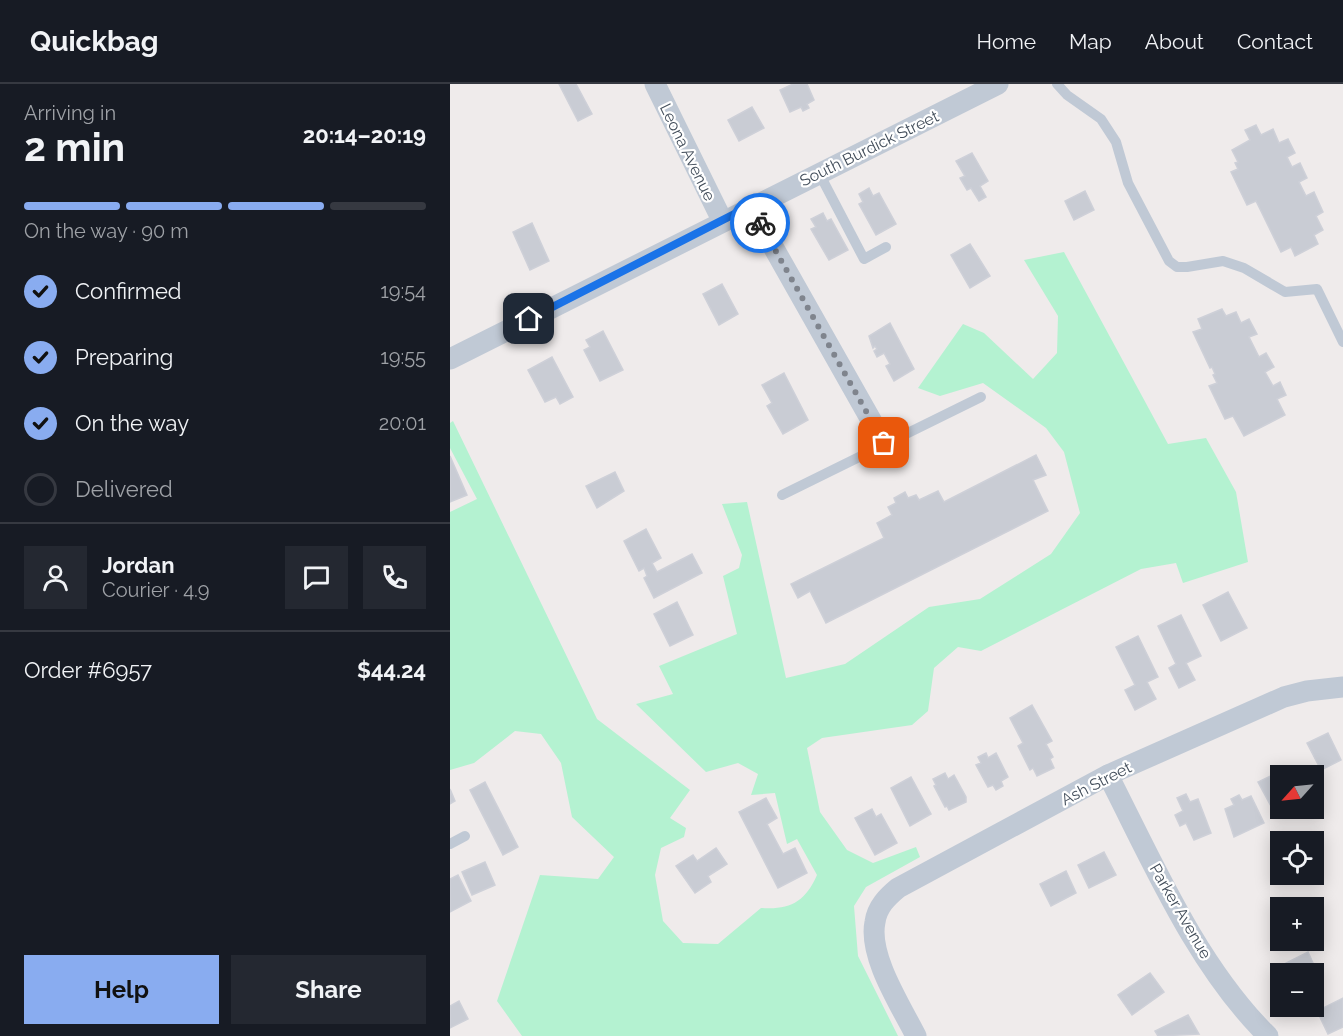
<!DOCTYPE html>
<meta charset="utf-8">
<style>
body{margin:0;font-family:Raleway,sans-serif;background:#242831;color:#f1f3f6;height:100vh;display:flex;flex-direction:column;font-size:22px;white-space:nowrap}
*{box-sizing:border-box;margin:0}
p{font-size:20px;color:#9ea1a6}
.icon{flex:none;width:33px;height:33px;fill:none;stroke:currentColor;stroke-width:2;stroke-linecap:round;stroke-linejoin:round}
.map{position:relative;flex:1;overflow:hidden}
.side{display:flex;flex-direction:column;background:#171b24;width:450px}
.side>*{flex:none}
.needle{width:39px;rotate:243deg}
.tools{position:absolute;left:820px;top:681px;display:grid;gap:12px}
.tools a{display:grid;place-items:center;width:54px;height:54px;border-radius:0px;background:#171b24;box-shadow:0 3px 15px #0003;font-size:30px}
.pin{position:absolute;display:grid;place-items:center;width:51px;height:51px;color:#fff;margin:-26px;border-radius:12px;box-shadow:0 3px 9px #0006}
.courier{position:absolute;display:grid;place-items:center;width:60px;height:60px;margin:-30px;border:4px solid #1a73e8;border-radius:50%;background:#fff;color:#222;box-shadow:0 2px 8px #0007}
.summary em{font-style:normal;font-weight:700}
.summary div{display:flex;flex-direction:column-reverse}
.summary{display:flex;align-items:center;justify-content:space-between;height:102px;padding:0 24px}
h1{font-size:39px;font-weight:700;line-height:45px}
.bar{display:grid;grid-template-columns:repeat(4,1fr);gap:9px 6px;align-content:center;height:72px;padding:0 24px}
.bar i{height:8px;border-radius:4px;background:#363941}
.bar .selected{background:#89acf0}
.bar p{grid-column:span 4}
.line{display:flex;align-items:center;gap:15px;padding:0 24px;border-top:2px solid #363941}
.line div{flex:1}
.round{display:grid;place-items:center;flex:none;width:63px;height:63px;border-radius:0px;background:#242831}
ol{padding:0 24px;list-style:none}
li{display:flex;align-items:center;gap:18px;height:66px}
li p{margin-inline-start:auto}
li .icon{padding:6px;border-radius:50%;background:#89acf0;color:#111;stroke-width:4}
li:last-child{color:#9ea1a6}
li i{width:33px;height:33px;border:3px solid #363941;border-radius:50%}
.cta{display:flex;gap:12px;margin-top:auto;padding:12px 24px}
.cta a{flex:1;height:69px;border-radius:0px;background:#89acf0;color:#111;font-size:24px;font-weight:700;line-height:69px;text-align:center}
.cta a+a{background:#242831;color:#f1f3f6}
header{display:flex;align-items:center;gap:36px;box-sizing:border-box;height:84px;padding:0 30px;background:#171b24;border-bottom:2px solid #363941}
header strong{font-size:28px}
nav{display:flex;gap:33px;margin-inline-start:auto;font-size:21px}
main{display:flex;flex:1;min-height:0}
.map>svg:first-child{display:block}
.green{fill:#b4f2d1}
.building{fill:#c9ccd4;stroke:#ced0d8;stroke-width:1.5}
.lines{fill:none;stroke-linecap:round;stroke-linejoin:round}
.service{stroke:#c0c9d5;stroke-width:10}
.minor{stroke:#c0c9d5;stroke-width:21}
.done{stroke:#7f848d;stroke-width:6;stroke-dasharray:0 10.8}
.route{stroke:#1a73e8;stroke-width:8}
.labels{text-anchor:middle;stroke-width:4.5;stroke-linejoin:round;paint-order:stroke}
.street-label{font-size:16px;fill:#424d5a;stroke:#fff}
</style>
<header>
<strong>Quickbag</strong>
<nav><a>Home</a><a>Map</a><a>About</a><a>Contact</a></nav>
</header>
<main>
<section class="side">
<div class="summary"><div><h1>2 min</h1><p>Arriving in</p></div><em>20:14–20:19</em></div>
<div class="bar"><i class="selected"></i><i class="selected"></i><i class="selected"></i><i></i><p>On the way · 90 m</p></div>
<ol>
<li><svg class="icon" aria-label="check" viewBox="0 0 24 24"><path d="M5 12l5 5 9-10"/></svg>Confirmed<p>19:54</p></li>
<li><svg class="icon" aria-label="check" viewBox="0 0 24 24"><path d="M5 12l5 5 9-10"/></svg>Preparing<p>19:55</p></li>
<li><svg class="icon" aria-label="check" viewBox="0 0 24 24"><path d="M5 12l5 5 9-10"/></svg>On the way<p>20:01</p></li>
<li><i></i>Delivered</li>
</ol>
<div class="line" style="height:108px"><a class="round"><svg class="icon" aria-label="person" viewBox="0 0 24 24"><circle cx="12" cy="8" r="4"/><path d="M4 21q1-7 8-7t8 7"/></svg></a><div><b>Jordan</b><p>Courier · 4.9</p></div><a class="round"><svg class="icon" aria-label="chat" viewBox="0 0 24 24"><path d="M4 5h16v11H9l-5 4z"/></svg></a><a class="round"><svg class="icon" aria-label="phone" viewBox="0 0 24 24"><path d="M5 4h4l2 5-3 2q2 4 5 5l2-3 5 2v4C11 20 4 13 5 4z"/></svg></a></div>
<div class="line" style="height:78px"><div>Order #6957</div><b>$44.24</b></div>
<div class="cta"><a>Help</a><a>Share</a></div>
</section>
<div class="map">
<svg width="893" height="952" viewBox="0 0 893 952">
<rect width="100%" height="100%" fill="#efebeb"/>
<path class="green" d="M614,168L718,360L756,354L786,408L798,478L733,499L726,479L691,485L531,567L508,563L484,584L478,627L462,641L372,654L357,664L370,728L397,766L423,779L466,763L470,773L416,803L404,822L408,872L448,952H72L47,917L90,791L148,795L164,773L122,733L111,679L91,650L65,647L24,679L0,686V428L27,415L0,364V339L3,337L147,635L240,706L220,734L236,744L234,753L211,764L205,791L213,837L233,859L268,860L311,824C340,826 355,818 367,791L347,755L337,760L325,709L301,711L308,690L288,679L256,688L186,620L223,610L209,582L287,550L273,492L289,484L292,471L272,420L297,418L336,594L395,580L479,523L530,515L601,470L630,429L614,368L596,344L533,299L490,312L468,304L513,240L534,249L583,295L607,269L608,232L574,176Z"/>
<g class="building">
<path d="M109,0H126L142,30L128,37Z"/>
<path d="M343,0H357L364,16L357,20L359,24L353,27L351,23L340,28L330,6Z"/>
<path d="M302,23L314,44L289,57L278,36Z"/>
<path d="M806,41L811,51L823,45L829,59L838,55L845,69L837,73L842,83L850,79L857,94L849,98L856,112L864,108L873,128L866,132L873,146L864,151L868,160L845,172L841,163L831,168L806,117L797,121L781,88L788,85L785,79L788,78L782,66L800,56L795,46Z"/>
<path d="M522,69L538,97L530,102L536,113L529,117L521,104L517,106L510,94L515,92L506,77Z"/>
<path d="M419,104L423,112L429,109L446,140L426,151L409,120L413,118L409,110Z"/>
<path d="M635,107L644,126L624,136L615,117Z"/>
<path d="M373,129L377,137L381,135L398,166L379,176L361,145L366,143L361,135Z"/>
<path d="M82,139L99,177L80,186L63,148Z"/>
<path d="M520,160L540,192L520,204L501,171Z"/>
<path d="M272,200L288,230L269,241L253,210Z"/>
<path d="M772,225L776,232L786,228L791,239L799,235L807,250L799,253L809,273L816,269L824,283L815,288L823,302L830,298L836,311L827,315L835,331L794,352L783,332L775,335L759,302L767,299L763,291L765,290L762,283L760,284L743,248L752,245L748,235Z"/>
<path d="M440,239L464,285L444,297L436,282L440,280L434,269L427,273L424,267L427,265L425,262L423,264L419,252Z"/>
<path d="M153,247L173,286L150,297L134,266L140,263L136,256Z"/>
<path d="M102,273L123,313L110,320L106,313L95,318L78,286Z"/>
<path d="M334,289L358,336L333,350L317,322L322,319L312,301Z"/>
<path d="M586,371L596,391L583,396L598,427L376,539L360,507L348,514L341,500L434,454L427,439L442,431L438,423L446,419L444,414L455,408L458,414L466,411L469,416L488,407L494,418Z"/>
<path d="M0,372L17,411L0,418Z"/>
<path d="M165,388L174,407L147,424L136,402Z"/>
<path d="M196,445L211,474L202,479L207,488L242,470L252,489L204,514L194,494L197,492L194,484L189,487L174,457Z"/>
<path d="M778,508L797,544L771,557L753,521Z"/>
<path d="M227,518L243,551L220,562L204,530Z"/>
<path d="M731,531L751,572L736,579L745,596L729,604L719,584L726,580L708,542Z"/>
<path d="M688,552L708,593L697,598L706,615L685,626L675,606L685,601L666,563Z"/>
<path d="M582,621L602,657L596,660L603,673L600,675L604,684L587,692L583,684L580,686L568,662L573,659L560,634Z"/>
<path d="M878,649L891,676L871,686L857,659Z"/>
<path d="M536,669L538,674L546,669L558,693L551,697L553,702L546,706L543,701L538,703L526,681L531,679L528,673Z"/>
<path d="M841,682L846,692H831V720L822,724L808,698Z"/>
<path d="M495,689L498,695L504,691L516,713V718L499,726L497,722L495,723L484,702L486,701L483,695Z"/>
<path d="M461,693L481,730L460,742L441,704Z"/>
<path d="M35,698L68,763L53,771L20,706Z"/>
<path d="M0,705L5,717L0,720Z"/>
<path d="M736,710L740,718L748,715L761,749L744,756L736,739L730,742L725,731L733,727L727,714Z"/>
<path d="M789,711L792,716L801,712L814,739L784,753L775,725L784,721L781,715Z"/>
<path d="M316,714L327,734L317,740L333,770L345,764L357,789L328,804L289,728Z"/>
<path d="M422,725L426,733L431,730L447,759L425,771L405,734Z"/>
<path d="M266,764L277,780L258,792L261,798L245,809L226,782L243,771L247,777Z"/>
<path d="M654,768L666,791L639,804L628,781Z"/>
<path d="M35,778L45,801L22,811L12,788Z"/>
<path d="M616,787L626,809L601,822L590,800Z"/>
<path d="M8,791L21,817L0,828V795Z"/>
<path d="M858,868L863,879L858,882L862,890H833L830,882Z"/>
<path d="M700,889L714,908L682,931L668,911Z"/>
<path d="M893,914V943L878,950L867,927Z"/>
<path d="M9,917L18,935L0,944V922Z"/>
<path d="M738,931L749,950L708,952L705,947Z"/>
</g>
<g class="lines">
<g class="service">
<path d="M607,0L617,11L651,35L666,58L678,99L719,177L727,183H737L773,177L794,184L835,208L867,205L893,258"/>
<path d="M369,89L414,175L436,163"/>
<path d="M332,411L531,313"/>
<path d="M0,760L15,752"/>
</g>
<g class="minor">
<path d="M205,0L272,136"/>
<path d="M300,122L434,359"/>
<path d="M0,275L548,0"/>
<path d="M658,691C703,779 747,882 818,952"/>
<path d="M466,952C451,922 418,872 425,838C427,823 437,813 448,804L658,691L834,613L857,607L893,603"/>
</g>
</g>
<g class="lines">
<path class="done" d="M310,139L434,359"/>
<path class="route" d="M79,235L300,122L310,139"/>
</g>
<g class="labels">
<g class="street-label">
<text transform="translate(419 64) rotate(-26)" y="6">South Burdick Street</text>
<text transform="translate(238 68) rotate(64)" y="6">Leona Avenue</text>
<text transform="translate(646 699) rotate(-27)" y="6">Ash Street</text>
<text transform="translate(731 827) rotate(60)" y="6">Parker Avenue</text>
</g>
</g>
</svg>
<div class="tools">
<a><svg class="needle" viewBox="-14 -14 28 28"><path d="M0-13l5 13h-10z" fill="#e53935"/><path d="M0 13l5-13h-10z" fill="#9ea1a6"/></svg></a>
<a><svg class="icon" aria-label="locate" viewBox="0 0 24 24"><circle cx="12" cy="12" r="6"/><path d="M12 2v4M12 18v4M2 12h4M18 12h4"/></svg></a>
<a>+</a>
<a>−</a>
</div>
<div class="pin" style="left:434px;top:359px;background:#ea580c"><svg class="icon" aria-label="bag" viewBox="0 0 24 24"><path d="M5 8h14l-1 12H6zM9 8a3 3 0 0 1 6 0"/></svg></div>
<div class="pin" style="left:79px;top:235px;background:#1f2937"><svg class="icon" aria-label="home" viewBox="0 0 24 24"><path d="M3 11l9-7 9 7M6 9v11h12V9"/></svg></div>
<div class="courier" style="left:310px;top:139px"><svg class="icon" aria-label="bike" viewBox="0 0 24 24"><circle cx="6" cy="16" r="4"/><circle cx="18" cy="16" r="4"/><path d="M6 16l4-8h5l3 8M10 8l3 8H6M13 5h3"/></svg></div>
</div>
</main>
